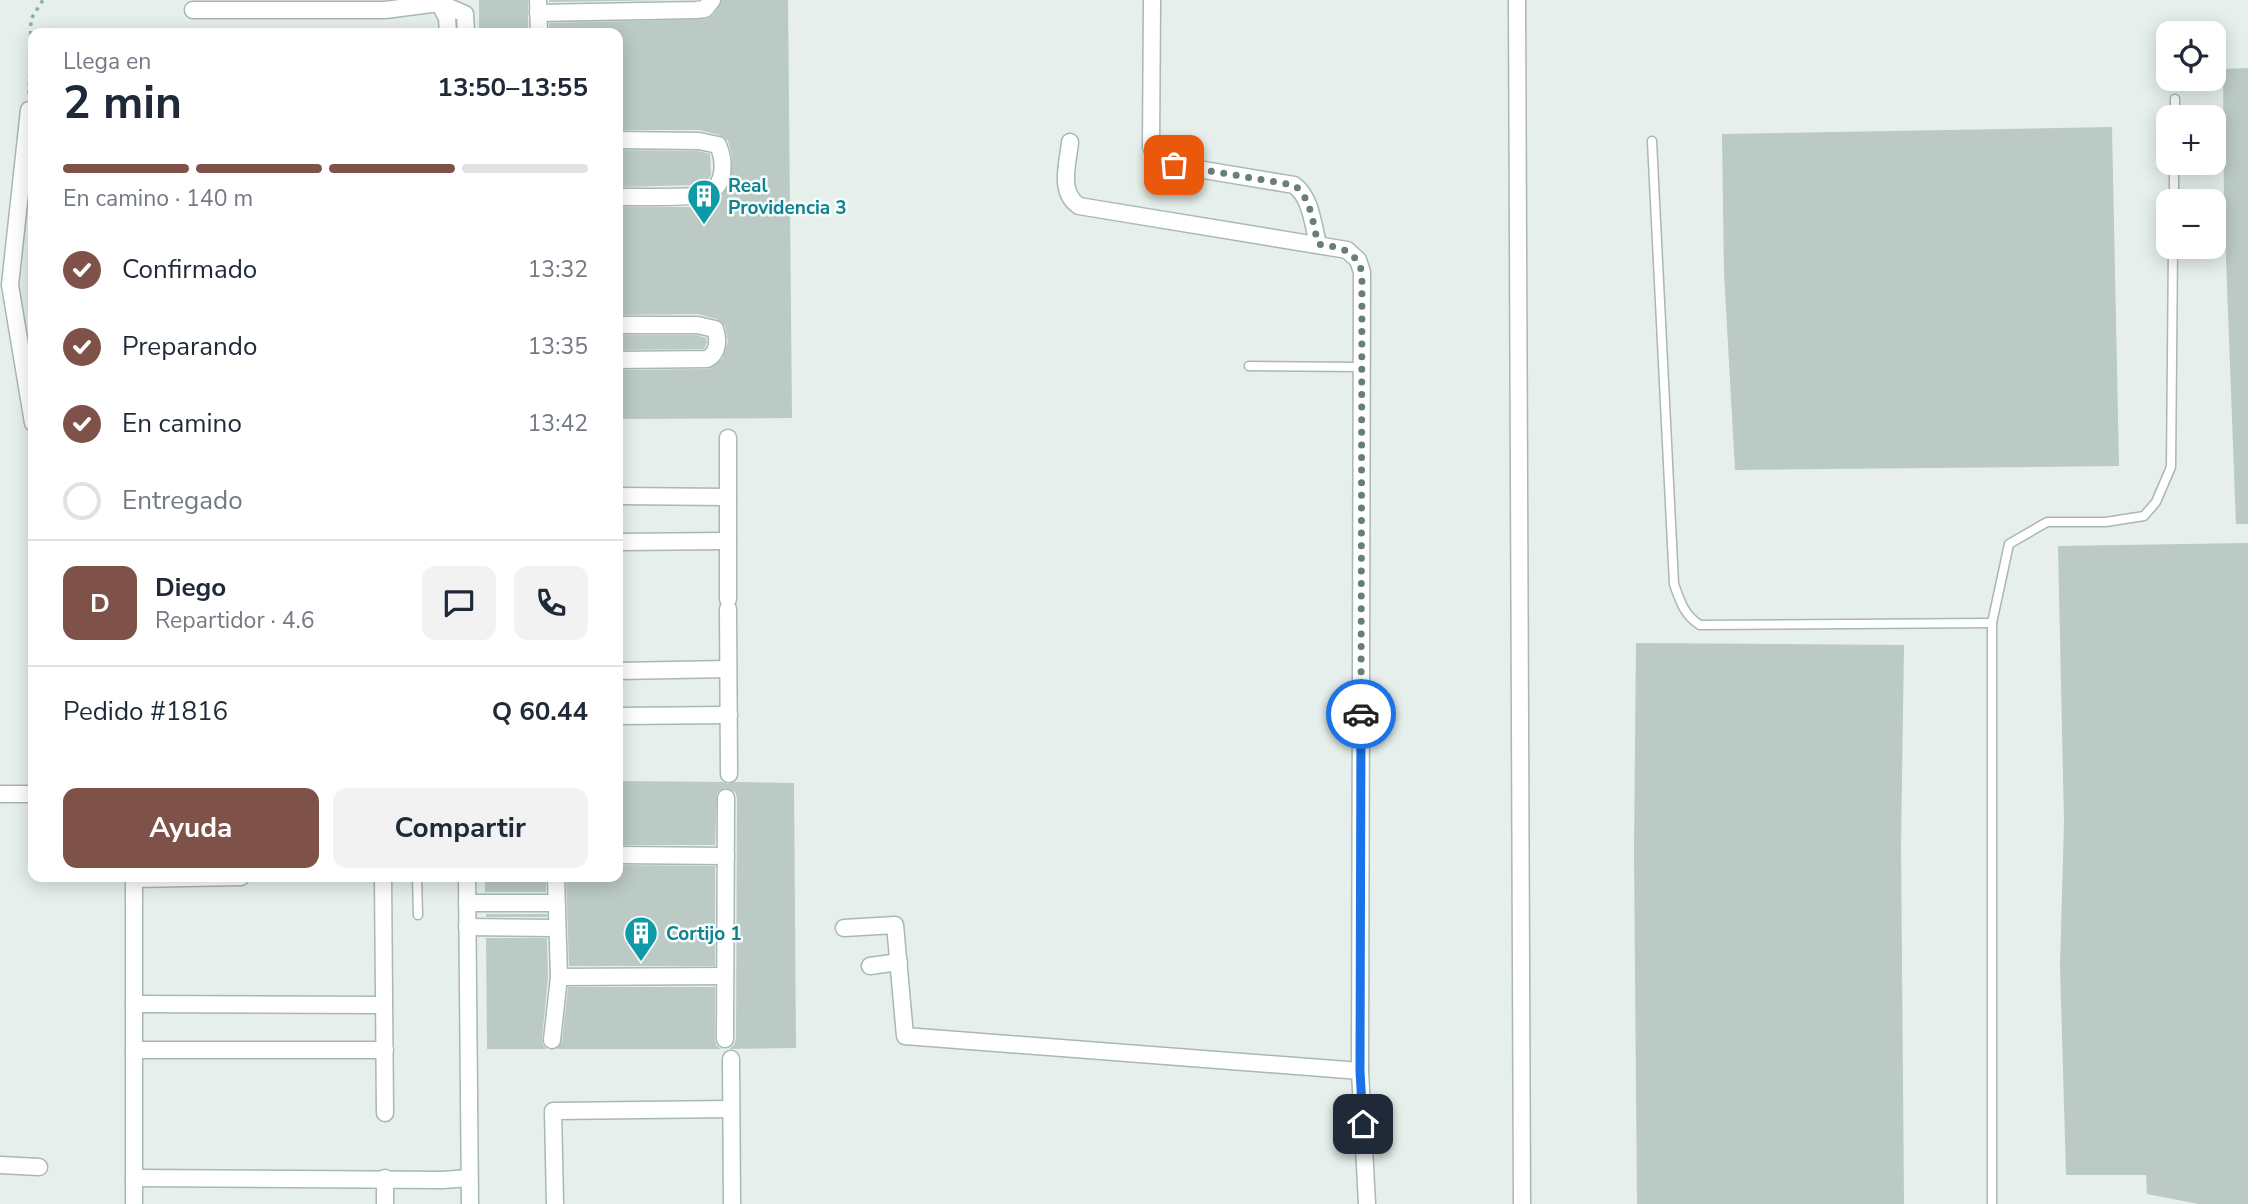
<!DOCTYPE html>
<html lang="es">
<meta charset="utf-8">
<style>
body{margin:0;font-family:"Nunito Sans",sans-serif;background:#f2f2f3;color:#1f2937;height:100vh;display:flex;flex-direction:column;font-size:26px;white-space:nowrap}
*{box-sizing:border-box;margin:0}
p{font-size:23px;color:#747a83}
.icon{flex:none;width:38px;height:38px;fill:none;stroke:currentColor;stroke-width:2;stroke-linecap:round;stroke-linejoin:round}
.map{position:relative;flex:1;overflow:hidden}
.sheet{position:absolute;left:28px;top:28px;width:595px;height:854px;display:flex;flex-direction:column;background:#fff;border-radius:14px;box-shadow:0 4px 18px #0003}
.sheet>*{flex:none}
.controls{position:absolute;left:2156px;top:21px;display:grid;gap:14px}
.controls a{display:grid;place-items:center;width:70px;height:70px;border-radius:14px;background:#fff;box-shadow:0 4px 18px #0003;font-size:35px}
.pin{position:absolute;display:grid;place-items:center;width:60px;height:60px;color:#fff;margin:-30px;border-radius:14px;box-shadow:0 4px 10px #0006}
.courier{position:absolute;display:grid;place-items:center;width:70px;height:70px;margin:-35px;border:5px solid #1a73e8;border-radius:50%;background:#fff;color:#222;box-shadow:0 2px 9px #0007}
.overview em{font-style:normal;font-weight:700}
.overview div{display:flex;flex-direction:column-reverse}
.overview{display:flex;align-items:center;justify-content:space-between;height:119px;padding:0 35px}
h1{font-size:46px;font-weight:700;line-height:52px}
.bar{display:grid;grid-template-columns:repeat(4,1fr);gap:10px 7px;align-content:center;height:84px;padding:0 35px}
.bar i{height:9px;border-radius:5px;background:#e0e1e3}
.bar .active{background:#7f5249}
.bar p{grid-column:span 4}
.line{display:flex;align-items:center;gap:18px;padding:0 35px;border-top:2px solid #e0e1e3}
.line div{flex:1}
.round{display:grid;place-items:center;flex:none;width:74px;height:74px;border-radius:14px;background:#f2f2f3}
ol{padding:0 35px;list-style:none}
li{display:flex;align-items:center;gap:21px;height:77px}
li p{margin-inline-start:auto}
li .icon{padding:7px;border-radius:50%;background:#7f5249;color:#fff;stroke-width:4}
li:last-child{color:#747a83}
li i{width:38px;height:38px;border:4px solid #e0e1e3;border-radius:50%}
.button{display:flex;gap:14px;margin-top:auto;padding:14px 35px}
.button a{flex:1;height:80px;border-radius:14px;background:#7f5249;color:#fff;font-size:28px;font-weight:700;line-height:80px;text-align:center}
.button a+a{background:#f2f2f3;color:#1f2937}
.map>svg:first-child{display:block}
.building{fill:#bbcac4}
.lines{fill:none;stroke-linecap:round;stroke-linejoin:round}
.lane-casing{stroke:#a8b8b2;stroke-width:11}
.street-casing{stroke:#a8b8b2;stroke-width:19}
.path{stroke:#86b3a5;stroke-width:3.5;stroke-dasharray:3.5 5;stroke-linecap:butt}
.lane{stroke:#fff;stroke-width:8}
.street{stroke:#fff;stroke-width:16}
.done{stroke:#687f78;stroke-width:7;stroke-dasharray:0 12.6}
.route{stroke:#1a73e8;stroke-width:9}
.labels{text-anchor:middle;stroke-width:5;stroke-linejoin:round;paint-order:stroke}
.culture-label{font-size:19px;font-weight:bold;fill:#0d838f;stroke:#f7fbf9;text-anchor:start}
</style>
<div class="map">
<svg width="2248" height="1204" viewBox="0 0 2248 1204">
<rect width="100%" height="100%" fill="#e6efeb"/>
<g class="building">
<rect x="479" y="0" width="49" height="33"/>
<path d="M549,0H670L549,2Z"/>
<path d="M722,0H788L792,418L618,419V370L708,369L722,359L728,342L725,326L717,319L697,314L618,315V207H692L712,203L721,197L730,183L732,157L728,141L720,135L699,130H618V33H549V23L706,19L713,15Z"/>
<path d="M2248,68V524H2236L2224,207L2223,69Z"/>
<path d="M2112,127L2119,466L1735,470L1724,273L1722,134Z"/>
<path d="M618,150L698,151L710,154L711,175L706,182L699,185L618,187Z"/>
<path d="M618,335H696L706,338L707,342L704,349L618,350Z"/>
<path d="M2248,543V1204H2199L2147,1194L2146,1175H2066L2060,966L2064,822L2058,546Z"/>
<path d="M1636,643L1904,645L1901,845L1904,1204H1637L1634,852Z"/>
<path d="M618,781L723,782L728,784L735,782L794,783L796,1048L729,1049L734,1045L736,1039L737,798L735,792L725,788L717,793L715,845H618Z"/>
<path d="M618,865L715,866V966H569L566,877H618Z"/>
<rect x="485" y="877" width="61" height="15"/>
<rect x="486" y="914" width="61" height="3"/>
<path d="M486,938H547L548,977L542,1039L543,1045L547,1049H487Z"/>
<path d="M568,987H715V1039L716,1045L721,1049H557L562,1041Z"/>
</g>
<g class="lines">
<g class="lane-casing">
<g id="lane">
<path d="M2175,117V99"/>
<path d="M1652,141L1674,584C1680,601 1684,615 1700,625L1992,623"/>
<path d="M2174,201V163"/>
<path d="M1249,366L1361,367"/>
<path d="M417,877L418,915"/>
<path d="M1992,1204V623L2009,544L2047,522H2106L2144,516L2156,502L2171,467L2173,247"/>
</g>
</g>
<g class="street-casing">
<g id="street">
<path d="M538,0L539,33"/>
<path d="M1152,0L1151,147L1158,159L1174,165L1294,185C1311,197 1313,225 1318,244"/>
<path d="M1517,0L1522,1204"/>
<path d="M439,3L447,18L448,33"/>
<path d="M193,10H385L439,3L465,14L466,33"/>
<path d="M538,13L696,10L705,9L712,0"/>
<path d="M29,110L10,285L33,423"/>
<path d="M618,140L699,141L718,145C725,161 726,185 707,194C697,198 633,197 618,197"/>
<path d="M1070,142C1068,164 1058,192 1079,206L1347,250L1358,260L1362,272L1360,1071L1367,1204"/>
<path d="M618,325H697L715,329C719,341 718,353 707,359L618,360"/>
<path d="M728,438V599"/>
<path d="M618,496L728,497"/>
<path d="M618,542L728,541"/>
<path d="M728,609L729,774"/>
<path d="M618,671L728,669"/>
<path d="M618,716L729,715"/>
<path d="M0,794H33"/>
<path d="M618,855L726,856"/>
<path d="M134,877V1204"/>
<path d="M383,877L385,1113"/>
<path d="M467,877L470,1204"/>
<path d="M134,879L241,877"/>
<path d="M467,903H555"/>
<path d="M467,927L556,928"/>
<path d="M844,928L895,925L905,1036L1360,1071"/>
<path d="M870,966L899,962"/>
<path d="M559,977L724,976"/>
<path d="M134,1004L384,1005"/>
<path d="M725,1039L726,798"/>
<path d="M552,1040L559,977L556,877"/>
<path d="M134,1050H385"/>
<path d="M731,1059L732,1204"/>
<path d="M0,1165L39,1167"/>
<path d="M134,1178L443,1180L469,1178"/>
<path d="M385,1204V1178"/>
<path d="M555,1204L553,1111L731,1109"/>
</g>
</g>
<path class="path" d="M29,94L31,19L43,0"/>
<use href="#lane" class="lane"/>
<use href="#street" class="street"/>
</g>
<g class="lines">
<path class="done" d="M1174,165L1294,185C1311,197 1313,224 1318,244C1340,248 1354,248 1362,272L1361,714"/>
<path class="route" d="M1361,714L1360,1071L1363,1124"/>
</g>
<defs>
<g id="building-pin" transform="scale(1.75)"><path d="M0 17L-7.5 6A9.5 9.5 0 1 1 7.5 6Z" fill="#0f9aa8" stroke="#f7fbf9"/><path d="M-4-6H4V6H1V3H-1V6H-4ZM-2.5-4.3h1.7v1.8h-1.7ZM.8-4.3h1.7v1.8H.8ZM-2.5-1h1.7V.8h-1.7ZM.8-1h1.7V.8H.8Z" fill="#fff"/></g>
</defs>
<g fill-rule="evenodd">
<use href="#building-pin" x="704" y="196"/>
<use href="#building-pin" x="641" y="933"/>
</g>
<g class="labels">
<g class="culture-label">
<text x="728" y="192">Real<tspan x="728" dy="22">Providencia 3</tspan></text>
<text x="666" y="940">Cortijo 1</text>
</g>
</g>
</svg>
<div class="controls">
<a><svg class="icon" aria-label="locate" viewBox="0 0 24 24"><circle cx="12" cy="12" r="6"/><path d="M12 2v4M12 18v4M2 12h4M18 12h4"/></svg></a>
<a>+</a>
<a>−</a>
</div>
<div class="pin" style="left:1174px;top:165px;background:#ea580c"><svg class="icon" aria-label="bag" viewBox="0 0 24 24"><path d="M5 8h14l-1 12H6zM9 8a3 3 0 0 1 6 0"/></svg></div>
<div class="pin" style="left:1363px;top:1124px;background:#1f2937"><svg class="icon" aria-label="home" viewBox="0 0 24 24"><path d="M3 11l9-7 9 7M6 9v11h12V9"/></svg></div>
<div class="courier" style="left:1361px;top:714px"><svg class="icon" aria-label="car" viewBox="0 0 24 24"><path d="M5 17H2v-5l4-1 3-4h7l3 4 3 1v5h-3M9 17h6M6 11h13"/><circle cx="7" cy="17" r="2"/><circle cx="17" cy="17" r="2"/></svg></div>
<section class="sheet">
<div class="overview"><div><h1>2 min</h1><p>Llega en</p></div><em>13:50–13:55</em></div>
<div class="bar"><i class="active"></i><i class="active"></i><i class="active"></i><i></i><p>En camino · 140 m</p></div>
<ol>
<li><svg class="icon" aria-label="check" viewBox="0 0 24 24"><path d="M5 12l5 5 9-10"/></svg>Confirmado<p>13:32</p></li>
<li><svg class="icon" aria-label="check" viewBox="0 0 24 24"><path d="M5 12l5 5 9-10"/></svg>Preparando<p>13:35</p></li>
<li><svg class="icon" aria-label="check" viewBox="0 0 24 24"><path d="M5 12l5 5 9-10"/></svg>En camino<p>13:42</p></li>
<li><i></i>Entregado</li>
</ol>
<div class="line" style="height:126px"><b class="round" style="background:#7f5249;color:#fff">D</b><div><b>Diego</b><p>Repartidor · 4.6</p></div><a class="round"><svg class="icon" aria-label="chat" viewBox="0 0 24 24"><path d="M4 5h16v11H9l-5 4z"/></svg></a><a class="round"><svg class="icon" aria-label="phone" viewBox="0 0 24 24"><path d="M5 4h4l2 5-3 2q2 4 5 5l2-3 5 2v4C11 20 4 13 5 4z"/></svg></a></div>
<div class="line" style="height:91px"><div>Pedido #1816</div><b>Q 60.44</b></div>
<div class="button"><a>Ayuda</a><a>Compartir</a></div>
</section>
</div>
